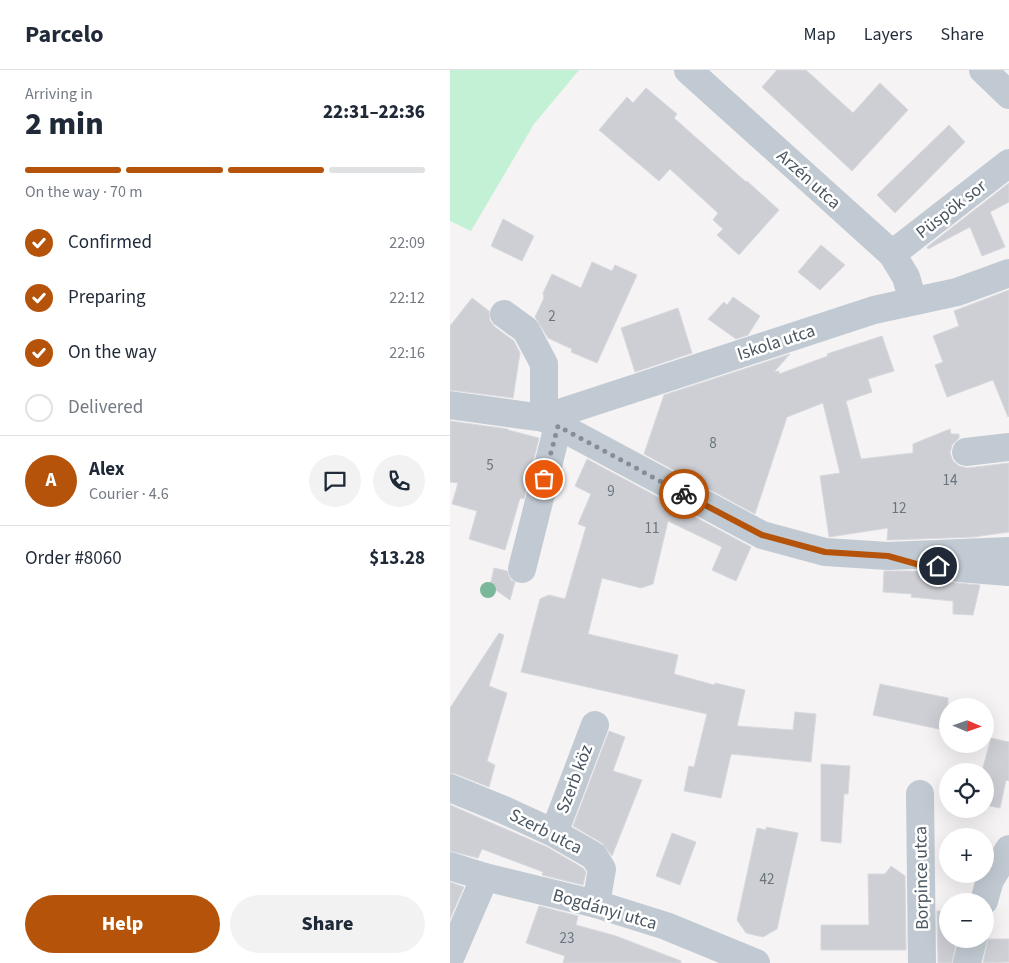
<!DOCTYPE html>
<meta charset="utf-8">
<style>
body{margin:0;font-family:"Source Sans 3",sans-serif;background:#f2f2f3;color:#1f2937;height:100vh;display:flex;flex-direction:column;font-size:19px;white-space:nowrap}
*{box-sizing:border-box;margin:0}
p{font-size:16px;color:#747a83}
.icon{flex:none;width:28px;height:28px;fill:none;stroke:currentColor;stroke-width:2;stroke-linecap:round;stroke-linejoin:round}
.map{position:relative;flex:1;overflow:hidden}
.sheet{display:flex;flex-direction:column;background:#fff;width:450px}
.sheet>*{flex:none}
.needle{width:32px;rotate:92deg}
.controls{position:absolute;left:489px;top:628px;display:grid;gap:10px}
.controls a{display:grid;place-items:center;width:55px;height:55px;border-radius:50%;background:#fff;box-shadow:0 5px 20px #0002;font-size:25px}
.pin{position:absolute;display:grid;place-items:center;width:42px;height:42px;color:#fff;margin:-21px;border:2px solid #fff;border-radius:50%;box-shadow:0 1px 5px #0007}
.courier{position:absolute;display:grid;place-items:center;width:50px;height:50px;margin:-25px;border:4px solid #b45309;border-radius:50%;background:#fff;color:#222;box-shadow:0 1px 6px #0007}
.headline em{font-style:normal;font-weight:800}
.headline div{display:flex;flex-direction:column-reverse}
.headline{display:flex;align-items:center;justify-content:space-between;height:85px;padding:0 25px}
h1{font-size:32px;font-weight:800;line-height:38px}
.bar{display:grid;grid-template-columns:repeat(4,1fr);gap:8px 5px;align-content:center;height:60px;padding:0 25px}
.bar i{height:6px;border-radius:4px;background:#e0e1e3}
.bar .current{background:#b45309}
.bar p{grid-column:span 4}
.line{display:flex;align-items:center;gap:12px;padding:0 25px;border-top:1px solid #e0e1e3}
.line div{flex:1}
.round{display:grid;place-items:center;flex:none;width:52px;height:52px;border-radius:26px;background:#f2f2f3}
ol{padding:0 25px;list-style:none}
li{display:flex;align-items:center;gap:15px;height:55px}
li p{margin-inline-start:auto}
li .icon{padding:5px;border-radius:50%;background:#b45309;color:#fff;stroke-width:4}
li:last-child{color:#747a83}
li i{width:28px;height:28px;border:2px solid #e0e1e3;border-radius:50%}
.button{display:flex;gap:10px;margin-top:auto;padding:10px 25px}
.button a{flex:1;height:58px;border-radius:30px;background:#b45309;color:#fff;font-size:20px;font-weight:800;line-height:58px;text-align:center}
.button a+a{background:#f2f2f3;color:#1f2937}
header{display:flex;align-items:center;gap:30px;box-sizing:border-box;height:70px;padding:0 25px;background:#fff;border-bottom:1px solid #e0e1e3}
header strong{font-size:24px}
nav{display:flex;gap:28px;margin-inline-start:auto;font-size:18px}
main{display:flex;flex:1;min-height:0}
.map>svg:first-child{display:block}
.green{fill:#c3f1d5}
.building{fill:#cdcfd5;stroke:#d7d9de}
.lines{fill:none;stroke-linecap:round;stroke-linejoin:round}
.minor{stroke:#c1cad2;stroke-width:28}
.tree{fill:#7bb799}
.done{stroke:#868d94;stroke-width:5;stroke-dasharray:0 9}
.route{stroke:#b45309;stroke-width:6}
.labels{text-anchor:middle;stroke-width:5;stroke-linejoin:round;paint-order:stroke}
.number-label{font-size:15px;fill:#6b747e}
.street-label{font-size:18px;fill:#4a5661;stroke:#fff}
</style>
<header>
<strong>Parcelo</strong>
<nav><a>Map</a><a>Layers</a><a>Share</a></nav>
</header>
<main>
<section class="sheet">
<div class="headline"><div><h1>2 min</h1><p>Arriving in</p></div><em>22:31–22:36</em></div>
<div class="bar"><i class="current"></i><i class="current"></i><i class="current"></i><i></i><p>On the way · 70 m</p></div>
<ol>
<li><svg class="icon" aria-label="check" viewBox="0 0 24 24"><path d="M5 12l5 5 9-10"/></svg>Confirmed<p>22:09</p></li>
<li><svg class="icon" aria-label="check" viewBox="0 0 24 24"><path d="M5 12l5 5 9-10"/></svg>Preparing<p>22:12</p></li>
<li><svg class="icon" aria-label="check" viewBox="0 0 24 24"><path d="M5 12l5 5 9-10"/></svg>On the way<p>22:16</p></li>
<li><i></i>Delivered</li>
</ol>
<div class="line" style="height:90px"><b class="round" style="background:#b45309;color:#fff">A</b><div><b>Alex</b><p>Courier · 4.6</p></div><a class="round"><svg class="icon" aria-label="chat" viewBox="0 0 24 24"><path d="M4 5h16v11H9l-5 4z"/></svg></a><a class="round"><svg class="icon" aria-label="phone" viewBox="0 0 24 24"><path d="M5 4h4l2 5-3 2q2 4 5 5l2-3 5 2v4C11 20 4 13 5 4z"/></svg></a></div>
<div class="line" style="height:65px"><div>Order #8060</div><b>$13.28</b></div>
<div class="button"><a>Help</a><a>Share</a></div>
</section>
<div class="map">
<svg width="559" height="893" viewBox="0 0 559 893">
<rect width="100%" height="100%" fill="#f5f3f3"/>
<path class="green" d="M0,0H129L84,54L21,161L0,151Z"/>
<g class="building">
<path d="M327,0H356L403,43L430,13L458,40L402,101L312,17Z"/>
<path d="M196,18L227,44L224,48L296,112L297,111L329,140L289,185L267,165L273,159L263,150L268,143L220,99L209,111L149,60L177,27L183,33Z"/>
<path d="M499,55L515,72L445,143L427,125Z"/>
<path d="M559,113V132L540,142L555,177L532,186L520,157L478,179L477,177Z"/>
<path d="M53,149L84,166L72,191L41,176Z"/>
<path d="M371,175L395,195L370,220L348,202Z"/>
<path d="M142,192L162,201L165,195L187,205L147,293L121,282L122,279L98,268L85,247L94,228L93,223L102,204L131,218Z"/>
<path d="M559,220V346L558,347L543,310L497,327L485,295L493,292L483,266L509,256L504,241Z"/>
<path d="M283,227L310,246L298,265L286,269L258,249L274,232L277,235Z"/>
<path d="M22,228L39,241L40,251L45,257L64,271L70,283L63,328L0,320V256Z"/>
<path d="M228,238L242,283L185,302L171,258Z"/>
<path d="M432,266L444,301L418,309L422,322L396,331L411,389L463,383V374L500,359L501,364H509V368L502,375L500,383L503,391L509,396L518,398L559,393V462L524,467L438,470H437L438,458L379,467L370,406L390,403L373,333L337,347L305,444L194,384L214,325L340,284L324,302L329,301V304L378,286L377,284Z"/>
<path d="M0,351L58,359V360L89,368L74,429L70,428L55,480L19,469L27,441L2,434L8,413L0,412Z"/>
<path d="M137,389L301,477L286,511L262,500L272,477L218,451L203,514L191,518L152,508L138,564L228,585L224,604L264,615L265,613L295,620L287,656L343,660L345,642L366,644L361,692L281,684L271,728L234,721L239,696L244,697L257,644L71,602L90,529L99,525L115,529L136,457L128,454L141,424L125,416Z"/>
<path d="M44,498L57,501L61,510L65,512L60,530L40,516Z"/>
<path d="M434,501H459L494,504L499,511L506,513L530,515L523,545L503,544V531L461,527L462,524L433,522Z"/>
<path d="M49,563L54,565L39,616L57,623L37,691L45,695L39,717L6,704L0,703V638Z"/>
<path d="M430,614L498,628V661L423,645Z"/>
<path d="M159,661L175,667L163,701L192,710L162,786L152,773L123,756Z"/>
<path d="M541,668L559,672V711L556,710L550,738L535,735V701H532Z"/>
<path d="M371,694L400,696L398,724H394L391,773L371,771Z"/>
<path d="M0,735L97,777L133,798L136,802L133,815L92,805L93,802L32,779L28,788L0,781Z"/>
<path d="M316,757L348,763L327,859L313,867L296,863L287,850L307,758L316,760Z"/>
<path d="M222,763L246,772L230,815L206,806Z"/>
<path d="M441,796L455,806L456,880H371V855H419L418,804H435Z"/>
<path d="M0,812L14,817L0,849Z"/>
<path d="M89,836L128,846L126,855L166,866L231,891V893H113L115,886L76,873Z"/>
<path d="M487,841H498V869H507L502,893H488Z"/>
<path d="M538,869H559V892L533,893Z"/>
</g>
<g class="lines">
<g class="minor">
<path d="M238,0L442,184L456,207L463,231"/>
<path d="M533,0L559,25"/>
<path d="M442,184L559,93"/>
<path d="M54,244L76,260L94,294V348"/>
<path d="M0,335L94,348L312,465L375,482L438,486L559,481"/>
<path d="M94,348L424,240L507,222L559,203"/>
<path d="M516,382L559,377"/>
<path d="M508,498L559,502"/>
<path d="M72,499L108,356"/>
<path d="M0,718L54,740L104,763L144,786L152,799L146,834"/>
<path d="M470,724L472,893"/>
<path d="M104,763L145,655"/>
<path d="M0,796L35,807L146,834L216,856L306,893"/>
<path d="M534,831L540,810L559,779"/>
<path d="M0,888L35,807"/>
<path d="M517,893L523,869"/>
</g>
</g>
<circle class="tree" cx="38" cy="520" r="8"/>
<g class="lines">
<path class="done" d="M94,409L108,356L234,424"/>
<path class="route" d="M234,424L312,465L375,482L438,486L470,495L488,496"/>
</g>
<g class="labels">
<g class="number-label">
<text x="102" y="251">2</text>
<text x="263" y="378">8</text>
<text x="40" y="400">5</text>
<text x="500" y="415">14</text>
<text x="161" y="426">9</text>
<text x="449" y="443">12</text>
<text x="202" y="463">11</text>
<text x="317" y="814">42</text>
<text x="117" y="873">23</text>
</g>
<g class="street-label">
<text transform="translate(359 109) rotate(42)" y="6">Arzén utca</text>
<text transform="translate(501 139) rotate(-38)" y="6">Püspök sor</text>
<text transform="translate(326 272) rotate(-18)" y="6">Iskola utca</text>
<text transform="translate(124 709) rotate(-69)" y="6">Szerb köz</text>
<text transform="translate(96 761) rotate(27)" y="6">Szerb utca</text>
<text transform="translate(471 808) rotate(-91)" y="6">Borpince utca</text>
<text transform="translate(155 839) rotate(16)" y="6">Bogdányi utca</text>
</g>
</g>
</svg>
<div class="controls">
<a><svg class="needle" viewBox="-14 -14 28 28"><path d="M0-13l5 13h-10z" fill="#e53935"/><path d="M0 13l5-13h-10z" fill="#747a83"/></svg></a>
<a><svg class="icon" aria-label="locate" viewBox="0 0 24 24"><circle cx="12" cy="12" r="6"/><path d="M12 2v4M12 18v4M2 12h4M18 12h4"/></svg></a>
<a>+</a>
<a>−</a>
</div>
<div class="pin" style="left:94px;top:409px;background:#ea580c"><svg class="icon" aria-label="bag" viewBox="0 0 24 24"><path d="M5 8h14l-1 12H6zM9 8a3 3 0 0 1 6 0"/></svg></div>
<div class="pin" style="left:488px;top:496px;background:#1f2937"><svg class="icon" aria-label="home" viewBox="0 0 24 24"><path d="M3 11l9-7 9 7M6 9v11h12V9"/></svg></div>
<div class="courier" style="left:234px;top:424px"><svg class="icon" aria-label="bike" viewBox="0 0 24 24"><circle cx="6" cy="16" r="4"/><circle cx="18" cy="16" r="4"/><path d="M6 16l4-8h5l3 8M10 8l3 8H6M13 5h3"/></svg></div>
</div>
</main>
